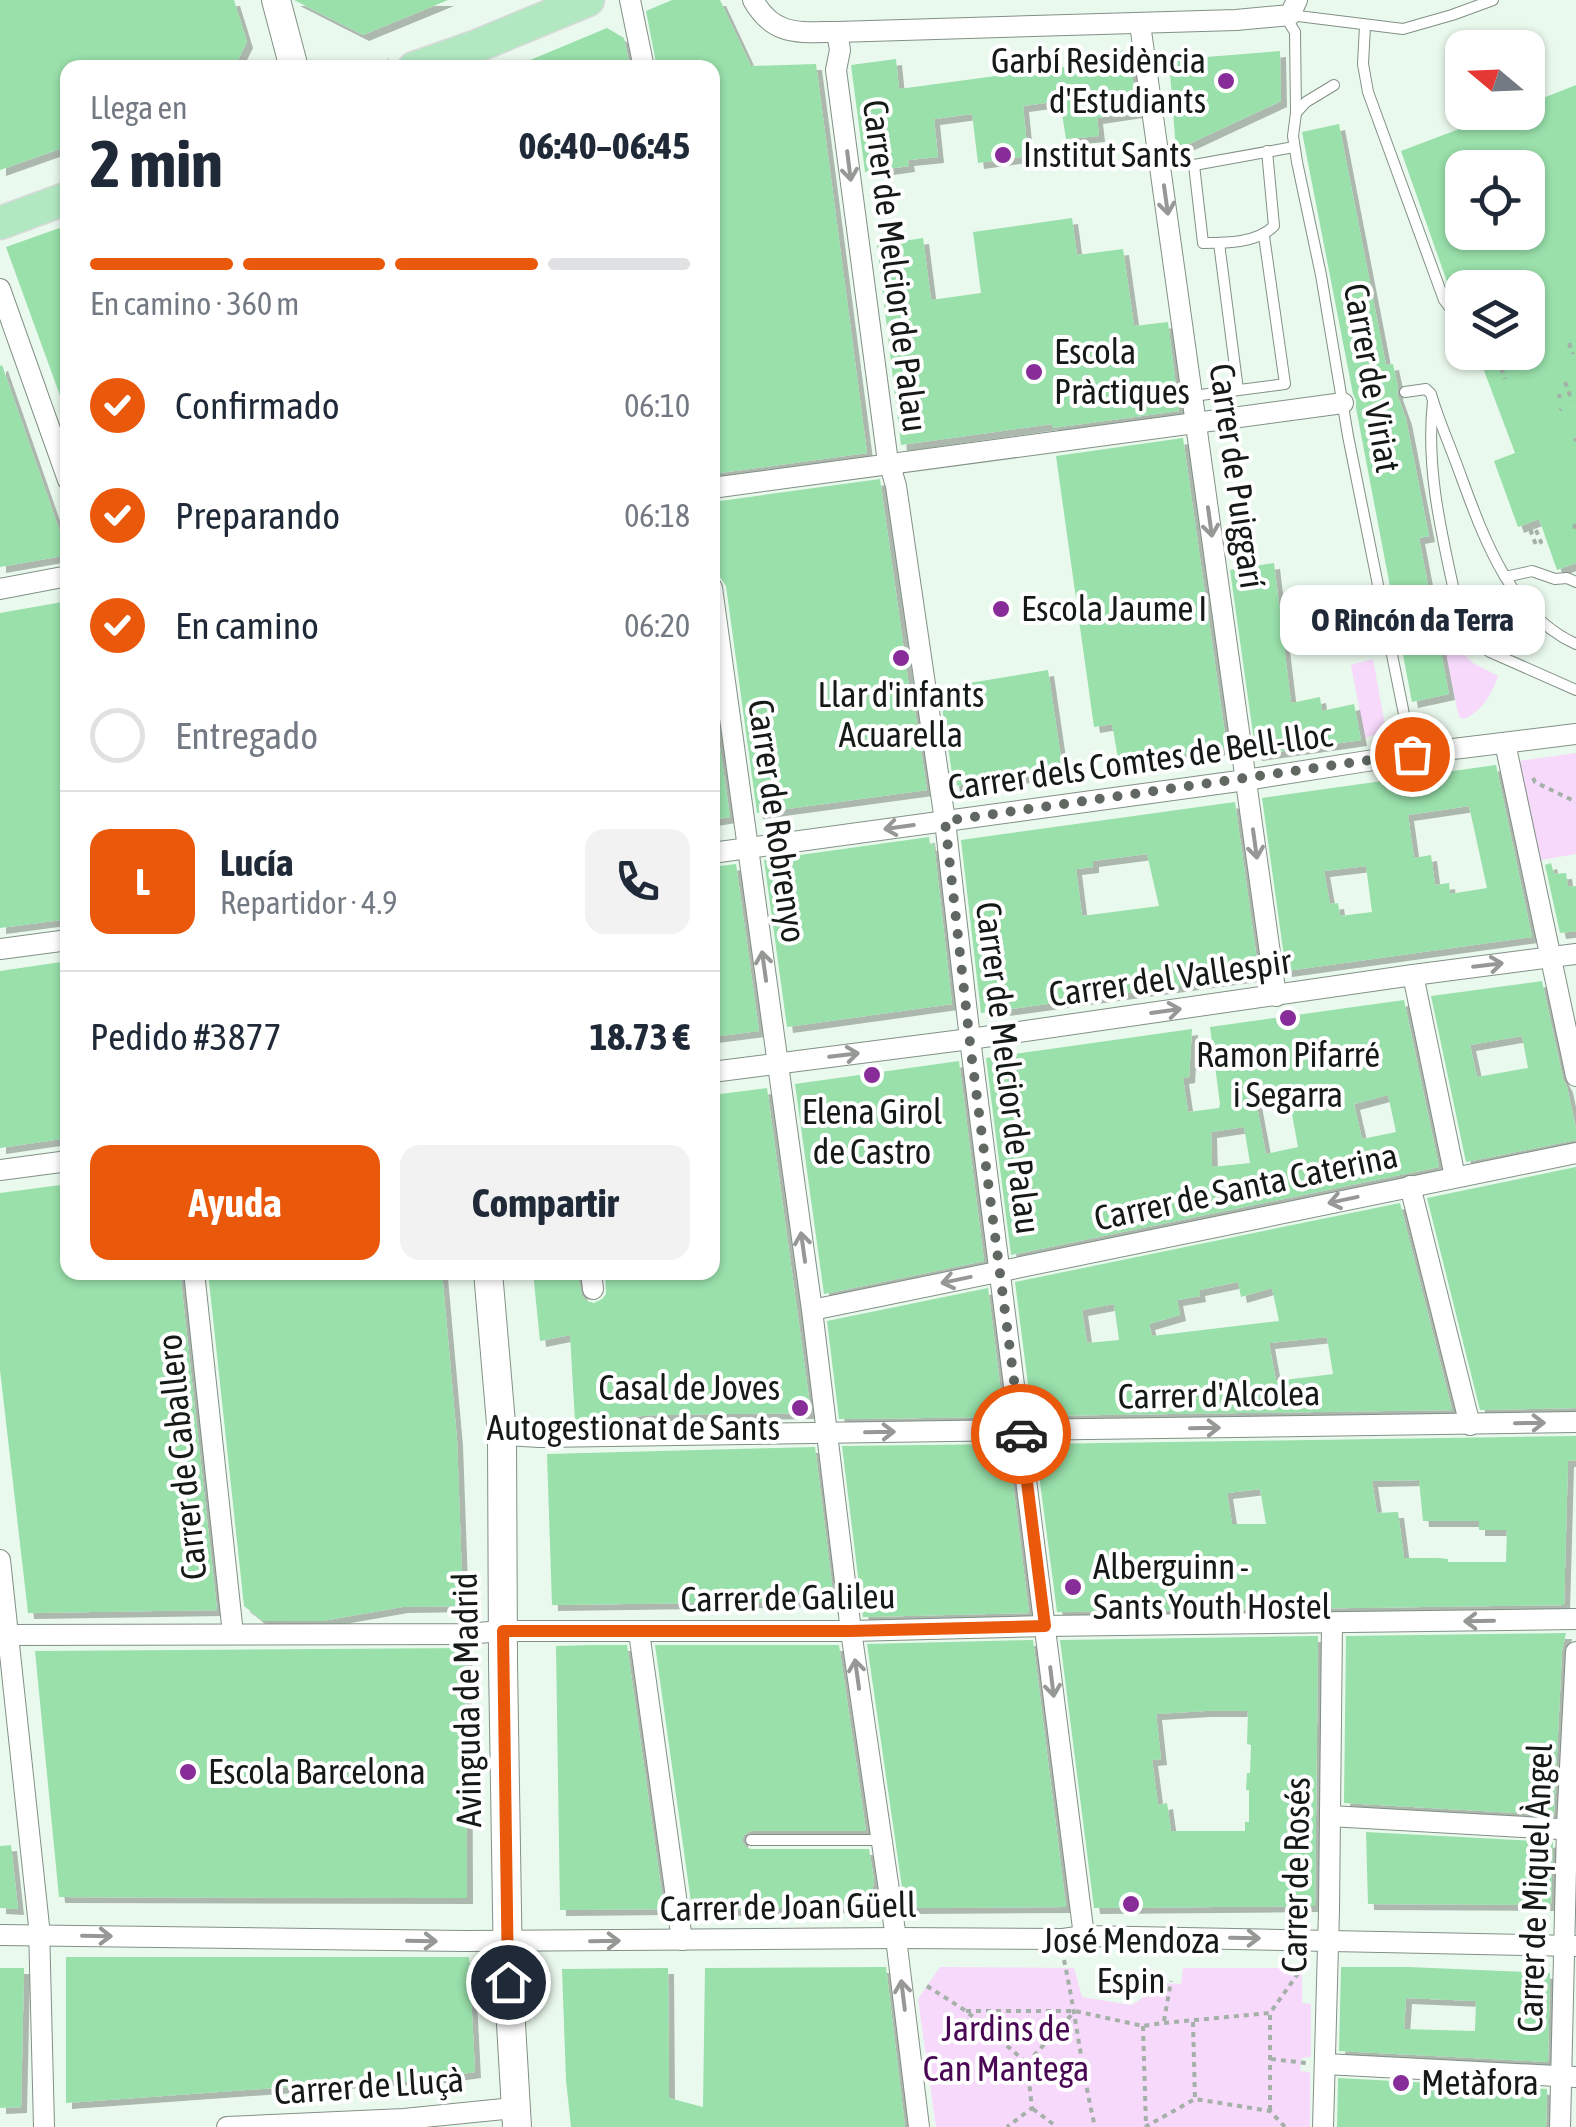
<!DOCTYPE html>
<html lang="es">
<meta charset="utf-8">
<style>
body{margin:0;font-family:"Asap Condensed",sans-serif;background:#f2f2f3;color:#1f2937;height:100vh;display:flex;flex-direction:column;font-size:38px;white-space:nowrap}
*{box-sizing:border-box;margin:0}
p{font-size:32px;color:#747a83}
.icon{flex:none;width:55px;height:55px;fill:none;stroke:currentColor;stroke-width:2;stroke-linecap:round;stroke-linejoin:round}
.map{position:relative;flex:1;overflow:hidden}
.drawer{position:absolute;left:60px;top:60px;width:660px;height:1220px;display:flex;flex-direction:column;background:#fff;border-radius:20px;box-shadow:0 2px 8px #0004}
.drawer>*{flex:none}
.needle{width:65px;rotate:289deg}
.fabs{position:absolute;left:1445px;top:30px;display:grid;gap:20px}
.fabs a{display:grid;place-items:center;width:100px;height:100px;border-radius:20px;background:#fff;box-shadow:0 2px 8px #0004;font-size:50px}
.pin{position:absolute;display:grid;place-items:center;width:85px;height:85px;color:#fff;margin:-42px;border:5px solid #fff;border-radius:50%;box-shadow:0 2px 10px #0007}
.courier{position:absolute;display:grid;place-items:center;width:100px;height:100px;margin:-50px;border:8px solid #ea580c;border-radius:50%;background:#fff;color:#222;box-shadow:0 2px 12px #0007}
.bubble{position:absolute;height:70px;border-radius:20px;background:#fff;box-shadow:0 2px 8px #0004;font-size:32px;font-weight:700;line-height:70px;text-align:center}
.headline em{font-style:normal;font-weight:700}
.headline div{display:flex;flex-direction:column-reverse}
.headline{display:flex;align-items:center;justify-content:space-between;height:170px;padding:0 30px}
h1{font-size:65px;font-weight:700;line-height:75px}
.bar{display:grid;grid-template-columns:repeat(4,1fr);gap:15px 10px;align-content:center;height:120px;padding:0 30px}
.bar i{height:12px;border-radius:8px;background:#e0e1e3}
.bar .on{background:#ea580c}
.bar p{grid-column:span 4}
.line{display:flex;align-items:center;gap:25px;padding:0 30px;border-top:2px solid #e0e1e3}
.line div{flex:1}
.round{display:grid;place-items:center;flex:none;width:105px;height:105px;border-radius:20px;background:#f2f2f3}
ol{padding:0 30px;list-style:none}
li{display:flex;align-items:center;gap:30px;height:110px}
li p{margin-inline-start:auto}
li .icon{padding:10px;border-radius:50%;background:#ea580c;color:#fff;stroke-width:4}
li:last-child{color:#747a83}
li i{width:55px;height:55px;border:5px solid #e0e1e3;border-radius:50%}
.button{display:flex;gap:20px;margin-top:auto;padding:20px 30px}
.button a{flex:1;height:115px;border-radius:20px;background:#ea580c;color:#fff;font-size:40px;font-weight:700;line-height:115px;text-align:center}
.button a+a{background:#f2f2f3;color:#1f2937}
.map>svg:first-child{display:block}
.green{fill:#f6d9fb}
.building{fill:#99e0ab;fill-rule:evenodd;filter:url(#shadow)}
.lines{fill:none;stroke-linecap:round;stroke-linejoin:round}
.lane-casing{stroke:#829085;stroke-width:12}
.street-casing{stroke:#829085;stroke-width:22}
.secondary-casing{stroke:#829085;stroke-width:30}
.primary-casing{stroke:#dadada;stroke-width:35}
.path{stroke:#a5b1a8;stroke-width:4;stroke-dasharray:5 5;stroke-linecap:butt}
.lane{stroke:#fff;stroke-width:10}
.street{stroke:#fff;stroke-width:20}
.secondary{stroke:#fff;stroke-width:28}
.primary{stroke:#b1e7c1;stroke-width:32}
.oneway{stroke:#969896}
.done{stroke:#606861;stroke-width:10;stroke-dasharray:0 18}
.route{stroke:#ea580c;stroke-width:12}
.poi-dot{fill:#872c98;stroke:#fff;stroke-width:4}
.labels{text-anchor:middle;stroke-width:8;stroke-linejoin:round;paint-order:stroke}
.poi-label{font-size:35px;fill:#151a16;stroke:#fff;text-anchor:start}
.street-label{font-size:35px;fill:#151a16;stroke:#fff}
.park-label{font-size:35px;fill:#490754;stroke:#fff}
</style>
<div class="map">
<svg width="1576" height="2127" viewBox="0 0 1576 2127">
<defs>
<filter id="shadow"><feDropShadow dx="6" dy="6" stdDeviation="0" flood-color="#0004"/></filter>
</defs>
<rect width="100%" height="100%" fill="#eaf9ed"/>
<g class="green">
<path d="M1320,585L1329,644L1303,648L1294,589Z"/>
<path d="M1453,644L1473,663L1498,676C1492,694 1482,711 1464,719L1460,718L1458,713L1444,646Z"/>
<path d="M1373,659L1386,731L1365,738L1351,665Z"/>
<path d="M1576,753V854L1541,860L1519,761Z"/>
<path d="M940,1967L1074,1968L1082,1997L1132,2005L1163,1983L1181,1984L1183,1968H1302V2003L1311,2004V2057L1301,2058L1300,2071L1310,2072V2127H936L918,1999Z"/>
</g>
<g class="building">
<path d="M0,0H234L247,42L234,68H68V146L0,170Z"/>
<path d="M294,0H448L363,35Z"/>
<path d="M672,0H720L751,66L816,64L867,453L712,474V68H657L646,11Z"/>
<path d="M607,28L624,38L630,68H511Z"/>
<path d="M1129,50L1137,112L1097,118L1099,136L1066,139L1060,101L1023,106L1028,156L978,163L972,114L934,119L938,157L908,160L909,166L865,172L851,65L896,59L899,89L1086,64L1084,54Z"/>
<path d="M1280,51L1281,101L1176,150L1169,60Z"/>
<path d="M1576,85V563L1557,570L1539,519L1518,527L1494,461L1515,453L1477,352H1528V288H1462V307L1459,305L1452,296L1401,151L1504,112H1528V104ZM1462,168H1528V232H1462Z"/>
<path d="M1339,124L1386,365L1393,364L1398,387L1397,394L1406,419L1429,536L1419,538L1449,694L1412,702L1356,408V400L1353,394L1302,132Z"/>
<path d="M1072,218L1077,255L1123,249L1134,326L1168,322L1179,411L1052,428V424L901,445L877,245L923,238L931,300L981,293L973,232Z"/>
<path d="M68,225V411L66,412L6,247Z"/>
<path d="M2,365L68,555L0,567V366Z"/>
<path d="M1183,438L1227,748L1119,764L1112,724L1094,727L1056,456Z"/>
<path d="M880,479L910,693L912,692L927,790L757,813L726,586L720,577L712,521V502Z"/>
<path d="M1274,563L1291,703L1320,697L1322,711L1354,704L1361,740L1256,755L1230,570Z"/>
<path d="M68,601V919L0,928V613Z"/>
<path d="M1048,670L1063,772L954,786L939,688Z"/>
<path d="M712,692L730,817L712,820Z"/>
<path d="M1496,765L1532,937L1286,971L1262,798ZM1469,806L1487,888L1450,894L1449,883L1435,885L1431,855L1414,858L1408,815ZM1366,866L1372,912L1340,916L1338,903L1330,904L1324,871Z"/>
<path d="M1235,802L1259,975L981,1013L961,840ZM1147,854L1159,906L1082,916L1076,869L1093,867V861Z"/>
<path d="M929,837L930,845L934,844L952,1004L787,1027L764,860Z"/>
<path d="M1551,863L1554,874L1566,873L1568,887L1576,886V931L1560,933L1545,865Z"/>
<path d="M736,864L759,1031L712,1037V867Z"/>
<path d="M68,961V1138L0,1148V971Z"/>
<path d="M1542,981L1563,1079L1567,1087L1576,1129V1140L1466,1162L1431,996ZM1522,1036L1528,1068L1477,1077L1470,1045Z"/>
<path d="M1404,1000L1439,1167L1011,1255L986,1058L1192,1029L1189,1077L1183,1078L1188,1112L1219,1108L1220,1104L1210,1027ZM1288,1092L1298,1147L1266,1154L1255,1096ZM1388,1095L1396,1132L1362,1139L1354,1104ZM1244,1127L1250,1163L1212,1167L1211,1132Z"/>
<path d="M959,1061L984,1261L824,1294L795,1084Z"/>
<path d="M767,1088L811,1413L656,1415L575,1421L570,1335L540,1341L533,1272H577L582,1296L587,1301L594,1303L602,1299L606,1294L605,1272H712V1095Z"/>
<path d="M1576,1167V1408L1480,1410L1427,1198Z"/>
<path d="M68,1184V1272H180L217,1610L28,1613L0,1370V1193Z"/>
<path d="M1400,1203L1452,1410L1032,1416L1015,1282ZM1238,1282L1241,1297L1272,1288L1279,1321L1152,1336L1149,1324L1180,1315L1177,1300L1200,1296L1199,1290ZM1114,1304L1119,1340L1087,1343L1082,1310ZM1327,1337L1333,1374L1276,1381L1269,1343Z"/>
<path d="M208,1272H442L457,1440L463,1606L402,1607L322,1621H263L244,1606Z"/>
<path d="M988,1288L1004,1417L839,1419L827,1321Z"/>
<path d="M1576,1436V1460L1568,1461L1564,1605L1057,1612L1035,1444ZM1419,1480L1423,1521H1479V1530H1507L1506,1562H1448V1559L1438,1558H1404L1398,1512L1377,1513L1372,1481ZM1260,1489L1266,1524H1232L1227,1493Z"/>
<path d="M1008,1444L1029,1613L863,1617L842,1446Z"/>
<path d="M815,1447L834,1601L552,1605L547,1454Z"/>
<path d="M1566,1633L1562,1651L1554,1815L1344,1803L1346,1636Z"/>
<path d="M1318,1636L1315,1906L1094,1908L1060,1640ZM1204,1711H1248L1247,1744L1251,1745L1250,1773H1247L1246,1790H1249V1822H1245V1831H1171L1167,1803L1158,1805L1152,1760L1161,1759L1156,1714Z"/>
<path d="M1033,1640L1066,1907L905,1908L867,1644Z"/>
<path d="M592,1645H627L664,1909L560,1910L556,1646Z"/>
<path d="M655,1645H839L866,1831H751L744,1835L742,1841L746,1847L751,1849H869L874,1880L870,1907L749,1908V1910L692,1909Z"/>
<path d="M466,1648L467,1898L59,1897L35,1651Z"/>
<path d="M1366,1832L1553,1842L1551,1905L1368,1904Z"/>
<path d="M11,1845L18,1909L0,1908V1846Z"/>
<path d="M66,1957H469L475,2072L405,2082V2079L386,2080L66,2103Z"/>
<path d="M886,1967L905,2127H571L566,2080L562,1969L668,1968L669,2098L703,2107L705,1968Z"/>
<path d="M1341,1967H1408L1550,1973L1548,2062L1339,2051ZM1406,1998L1476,2001L1475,2031L1404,2029Z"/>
<path d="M0,1968H24L21,2107L0,2108Z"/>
<path d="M1338,2078L1547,2089L1546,2127H1337Z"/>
</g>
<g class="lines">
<g class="lane-casing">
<g id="lane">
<path d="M1290,15L1403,29L1452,15L1493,0"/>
<path d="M1285,16L1295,32L1296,113L1293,136L1297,162L1321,275L1348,436L1412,754"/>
<path d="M1365,26L1363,64L1368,92L1444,300L1453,312L1462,317"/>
<path d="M1296,113L1306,102L1334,85"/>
<path d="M1267,151L1274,226C1257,243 1227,243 1203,243L1194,165L1294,147"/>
<path d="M1219,243L1238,390"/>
<path d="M1405,392L1426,389L1431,394C1438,419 1449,443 1458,468C1482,533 1508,613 1576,644"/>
<path d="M1193,396L1285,384L1264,236"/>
<path d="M1433,401C1425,474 1444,543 1459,614C1465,631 1475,642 1490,652L1576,690"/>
<path d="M1505,577L1532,571L1555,579L1567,578L1576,582"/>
<path d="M751,1840H882"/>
</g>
</g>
<g class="street-casing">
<g id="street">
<path d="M630,0L644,68"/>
<path d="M753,0C774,37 799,32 837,32L1236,20L1290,15L1297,0"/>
<path d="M1140,24L1276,996"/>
<path d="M837,32L840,50L836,70L887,455L896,486L945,821L970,1039L1084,1936"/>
<path d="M0,289L68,480"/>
<path d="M712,488L1343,403"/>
<path d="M712,588L812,1310L851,1631L896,1938L919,2127"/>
<path d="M0,589L68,576"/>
<path d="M1505,743L1576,1076"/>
<path d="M712,853L1246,780L1412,754L1576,734"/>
<path d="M0,949L68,940"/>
<path d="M1413,975L1455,1177"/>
<path d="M712,1072L970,1039L1413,975L1576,954"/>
<path d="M0,1170L68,1161"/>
<path d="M1410,1186L1470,1425"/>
<path d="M194,1272L233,1634"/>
<path d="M591,1272L593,1289"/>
<path d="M812,1310L1576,1153"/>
<path d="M502,1435L540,1437L1576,1422"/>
<path d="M0,1560L39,1926L44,2127"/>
<path d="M639,1632L682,1940"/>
<path d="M0,1635L465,1634L503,1631H851L1045,1626L1576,1619"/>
<path d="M1330,1816L1559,1829L1576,1826"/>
<path d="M0,1935L464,1941L896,1938L1063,1939L1084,1936L1576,1946"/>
<path d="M1325,2064L1576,2077"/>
<path d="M227,2127L404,2119L514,2108"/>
<path d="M1323,2127L1329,1910L1332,1623"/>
<path d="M1560,2127L1567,1826L1576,1652"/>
</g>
</g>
<g class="secondary-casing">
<g id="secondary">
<path d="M276,0L294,68"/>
<path d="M488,1272L502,1435L503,1663L508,1972L517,2127"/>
</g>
</g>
<g class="primary-casing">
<g id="primary">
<path d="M414,68L477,46L588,0"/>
<path d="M0,223L68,198"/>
</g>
</g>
<g class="path">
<path d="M339,68L348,65L358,68"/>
<path d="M370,68L389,60"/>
<path d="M1471,286V288"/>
<path d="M1569,343L1573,354"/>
<path d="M1498,359L1505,379"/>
<path d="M1565,382L1572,401"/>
<path d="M1559,394L1560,398"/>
<path d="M1560,410L1561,409"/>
<path d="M1575,438L1576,441"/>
<path d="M1574,524L1576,530"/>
<path d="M1536,530L1541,542L1536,545L1531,532Z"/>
<path d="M1533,778L1535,782L1576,802"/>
<path d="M1064,1960C1076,2016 1082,2072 1095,2127"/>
<path d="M927,1986L966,2011L1027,2063L1032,2108L1007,2127"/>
<path d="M966,2011H1075L1143,2026L1163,2023L1270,2013L1307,1961"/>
<path d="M1270,2015V2111"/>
<path d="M1164,2021L1171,1981"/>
<path d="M1193,2022L1195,2099"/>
<path d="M1143,2026L1146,2126"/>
<path d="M1271,2059L1306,2063"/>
<path d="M1027,2063L1075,2011"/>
<path d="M1033,2109L1057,2127"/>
<path d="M1145,2127L1195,2099L1270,2111L1285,2127"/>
</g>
<use href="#lane" class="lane"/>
<use href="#street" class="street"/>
<use href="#secondary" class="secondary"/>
<use href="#primary" class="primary"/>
</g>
<defs><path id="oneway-shaft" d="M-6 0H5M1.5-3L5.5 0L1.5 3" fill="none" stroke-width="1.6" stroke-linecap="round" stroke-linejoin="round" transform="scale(2.5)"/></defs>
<g class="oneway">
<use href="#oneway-shaft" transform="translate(849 166) rotate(83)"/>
<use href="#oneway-shaft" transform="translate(1166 200) rotate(82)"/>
<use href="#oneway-shaft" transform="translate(1210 522) rotate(82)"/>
<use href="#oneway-shaft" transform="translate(899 827) rotate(172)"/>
<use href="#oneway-shaft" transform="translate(1255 844) rotate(82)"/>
<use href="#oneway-shaft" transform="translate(1488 965) rotate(-7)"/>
<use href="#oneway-shaft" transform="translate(764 966) rotate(-98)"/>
<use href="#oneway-shaft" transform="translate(1166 1011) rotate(-8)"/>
<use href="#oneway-shaft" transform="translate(844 1055) rotate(-7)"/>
<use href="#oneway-shaft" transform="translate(1343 1200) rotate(168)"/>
<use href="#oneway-shaft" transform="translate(803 1247) rotate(-98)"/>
<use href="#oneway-shaft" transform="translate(956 1280) rotate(168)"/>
<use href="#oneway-shaft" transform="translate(1530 1423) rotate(-1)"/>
<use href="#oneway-shaft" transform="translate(1205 1428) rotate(-1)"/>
<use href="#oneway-shaft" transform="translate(880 1432) rotate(-1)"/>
<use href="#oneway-shaft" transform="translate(1479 1621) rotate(179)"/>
<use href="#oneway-shaft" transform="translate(857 1674) rotate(-98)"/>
<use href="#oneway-shaft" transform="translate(1052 1682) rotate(83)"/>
<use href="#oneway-shaft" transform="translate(97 1936) rotate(1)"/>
<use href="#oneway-shaft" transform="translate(1245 1938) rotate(1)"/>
<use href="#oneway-shaft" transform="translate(422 1941) rotate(1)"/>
<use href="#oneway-shaft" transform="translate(605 1941) rotate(-1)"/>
<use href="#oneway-shaft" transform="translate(903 1995) rotate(-97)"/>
</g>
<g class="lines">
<path class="done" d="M1021,1434L971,1052L945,821L1412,754"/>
<path class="route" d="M508,1982L503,1631H850L1045,1626L1021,1434"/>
</g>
<g class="poi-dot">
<circle cx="1226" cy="81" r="10"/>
<circle cx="1003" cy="155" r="10"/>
<circle cx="1034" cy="372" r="10"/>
<circle cx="1001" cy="609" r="10"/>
<circle cx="901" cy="658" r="10"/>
<circle cx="1288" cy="1018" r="10"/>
<circle cx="872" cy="1075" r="10"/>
<circle cx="800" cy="1408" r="10"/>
<circle cx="1073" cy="1587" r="10"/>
<circle cx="188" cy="1772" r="10"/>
<circle cx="1131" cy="1904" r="10"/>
<circle cx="1401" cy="2083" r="10"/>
</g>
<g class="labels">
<g class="poi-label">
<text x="1206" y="73" text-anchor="end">Garbí Residència<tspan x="1206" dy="40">d'Estudiants</tspan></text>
<text x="1023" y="167">Institut Sants</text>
<text x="1054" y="364">Escola<tspan x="1054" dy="40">Pràctiques</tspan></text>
<text x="1021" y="621">Escola Jaume I</text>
<text x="901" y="707" text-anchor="middle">Llar d'infants<tspan x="901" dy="40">Acuarella</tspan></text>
<text x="1288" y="1067" text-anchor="middle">Ramon Pifarré<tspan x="1288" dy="40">i Segarra</tspan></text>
<text x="872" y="1124" text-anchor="middle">Elena Girol<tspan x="872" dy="40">de Castro</tspan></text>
<text x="780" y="1400" text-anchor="end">Casal de Joves<tspan x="780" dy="40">Autogestionat de Sants</tspan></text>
<text x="1093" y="1579">Alberguinn -<tspan x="1093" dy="40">Sants Youth Hostel</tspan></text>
<text x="208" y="1784">Escola Barcelona</text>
<text x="1131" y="1953" text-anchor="middle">José Mendoza<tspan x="1131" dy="40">Espin</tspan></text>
<text x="1421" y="2095">Metàfora</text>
</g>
<g class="street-label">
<text transform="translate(895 266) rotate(83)" y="12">Carrer de Melcior de Palau</text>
<text transform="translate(1372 378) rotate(80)" y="12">Carrer de Viriat</text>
<text transform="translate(1237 476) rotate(82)" y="12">Carrer de Puiggarí</text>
<text transform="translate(1140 761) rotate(-8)" y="12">Carrer dels Comtes de Bell-lloc</text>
<text transform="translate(777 821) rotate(82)" y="12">Carrer de Robrenyo</text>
<text transform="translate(1170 978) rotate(-8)" y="12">Carrer del Vallespir</text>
<text transform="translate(1008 1068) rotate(83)" y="12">Carrer de Melcior de Palau</text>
<text transform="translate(1246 1187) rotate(-12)" y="12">Carrer de Santa Caterina</text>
<text transform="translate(1219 1395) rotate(-1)" y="12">Carrer d'Alcolea</text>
<text transform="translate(182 1457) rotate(-96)" y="12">Carrer de Caballero</text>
<text transform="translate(788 1598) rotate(-1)" y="12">Carrer de Galileu</text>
<text transform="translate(467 1700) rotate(-91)" y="12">Avinguda de Madrid</text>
<text transform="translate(1296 1875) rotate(-89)" y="12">Carrer de Rosés</text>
<text transform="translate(1535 1888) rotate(-88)" y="12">Carrer de Miquel Àngel</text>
<text transform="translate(788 1907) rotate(-1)" y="12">Carrer de Joan Güell</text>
<text transform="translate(369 2086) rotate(-4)" y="12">Carrer de Lluçà</text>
</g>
<g class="park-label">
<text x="1006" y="2041">Jardins de<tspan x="1006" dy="40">Can Mantega</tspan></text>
</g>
</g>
</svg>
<div class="fabs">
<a><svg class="needle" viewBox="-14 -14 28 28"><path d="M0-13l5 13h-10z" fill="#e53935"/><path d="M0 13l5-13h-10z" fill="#747a83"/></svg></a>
<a><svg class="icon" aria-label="locate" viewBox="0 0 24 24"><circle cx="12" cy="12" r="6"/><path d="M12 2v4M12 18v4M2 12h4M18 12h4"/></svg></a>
<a><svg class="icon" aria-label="layers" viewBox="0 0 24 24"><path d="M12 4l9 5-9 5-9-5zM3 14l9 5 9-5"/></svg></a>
</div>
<div class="pin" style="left:1412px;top:754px;background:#ea580c"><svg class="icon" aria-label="bag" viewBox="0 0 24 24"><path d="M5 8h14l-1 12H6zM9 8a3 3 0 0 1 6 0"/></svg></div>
<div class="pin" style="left:508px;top:1982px;background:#1f2937"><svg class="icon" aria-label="home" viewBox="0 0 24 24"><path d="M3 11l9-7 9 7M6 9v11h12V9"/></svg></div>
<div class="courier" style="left:1021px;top:1434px"><svg class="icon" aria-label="car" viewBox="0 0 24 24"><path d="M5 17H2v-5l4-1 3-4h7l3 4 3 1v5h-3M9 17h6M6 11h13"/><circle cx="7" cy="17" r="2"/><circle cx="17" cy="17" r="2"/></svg></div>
<div class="bubble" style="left:1280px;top:585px;width:265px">O Rincón da Terra</div>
<section class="drawer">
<div class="headline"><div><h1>2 min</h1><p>Llega en</p></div><em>06:40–06:45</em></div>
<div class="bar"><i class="on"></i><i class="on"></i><i class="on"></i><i></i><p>En camino · 360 m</p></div>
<ol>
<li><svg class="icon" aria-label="check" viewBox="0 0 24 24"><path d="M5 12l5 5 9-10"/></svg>Confirmado<p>06:10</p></li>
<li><svg class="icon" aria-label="check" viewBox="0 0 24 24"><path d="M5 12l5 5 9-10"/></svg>Preparando<p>06:18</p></li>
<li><svg class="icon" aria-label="check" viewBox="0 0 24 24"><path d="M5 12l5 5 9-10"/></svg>En camino<p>06:20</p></li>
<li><i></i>Entregado</li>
</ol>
<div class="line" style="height:180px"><b class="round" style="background:#ea580c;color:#fff">L</b><div><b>Lucía</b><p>Repartidor · 4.9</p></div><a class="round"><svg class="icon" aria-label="phone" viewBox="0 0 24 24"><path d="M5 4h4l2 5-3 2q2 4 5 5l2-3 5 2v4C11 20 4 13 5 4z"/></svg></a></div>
<div class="line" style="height:130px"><div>Pedido #3877</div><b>18.73 €</b></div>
<div class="button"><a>Ayuda</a><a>Compartir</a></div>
</section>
</div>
